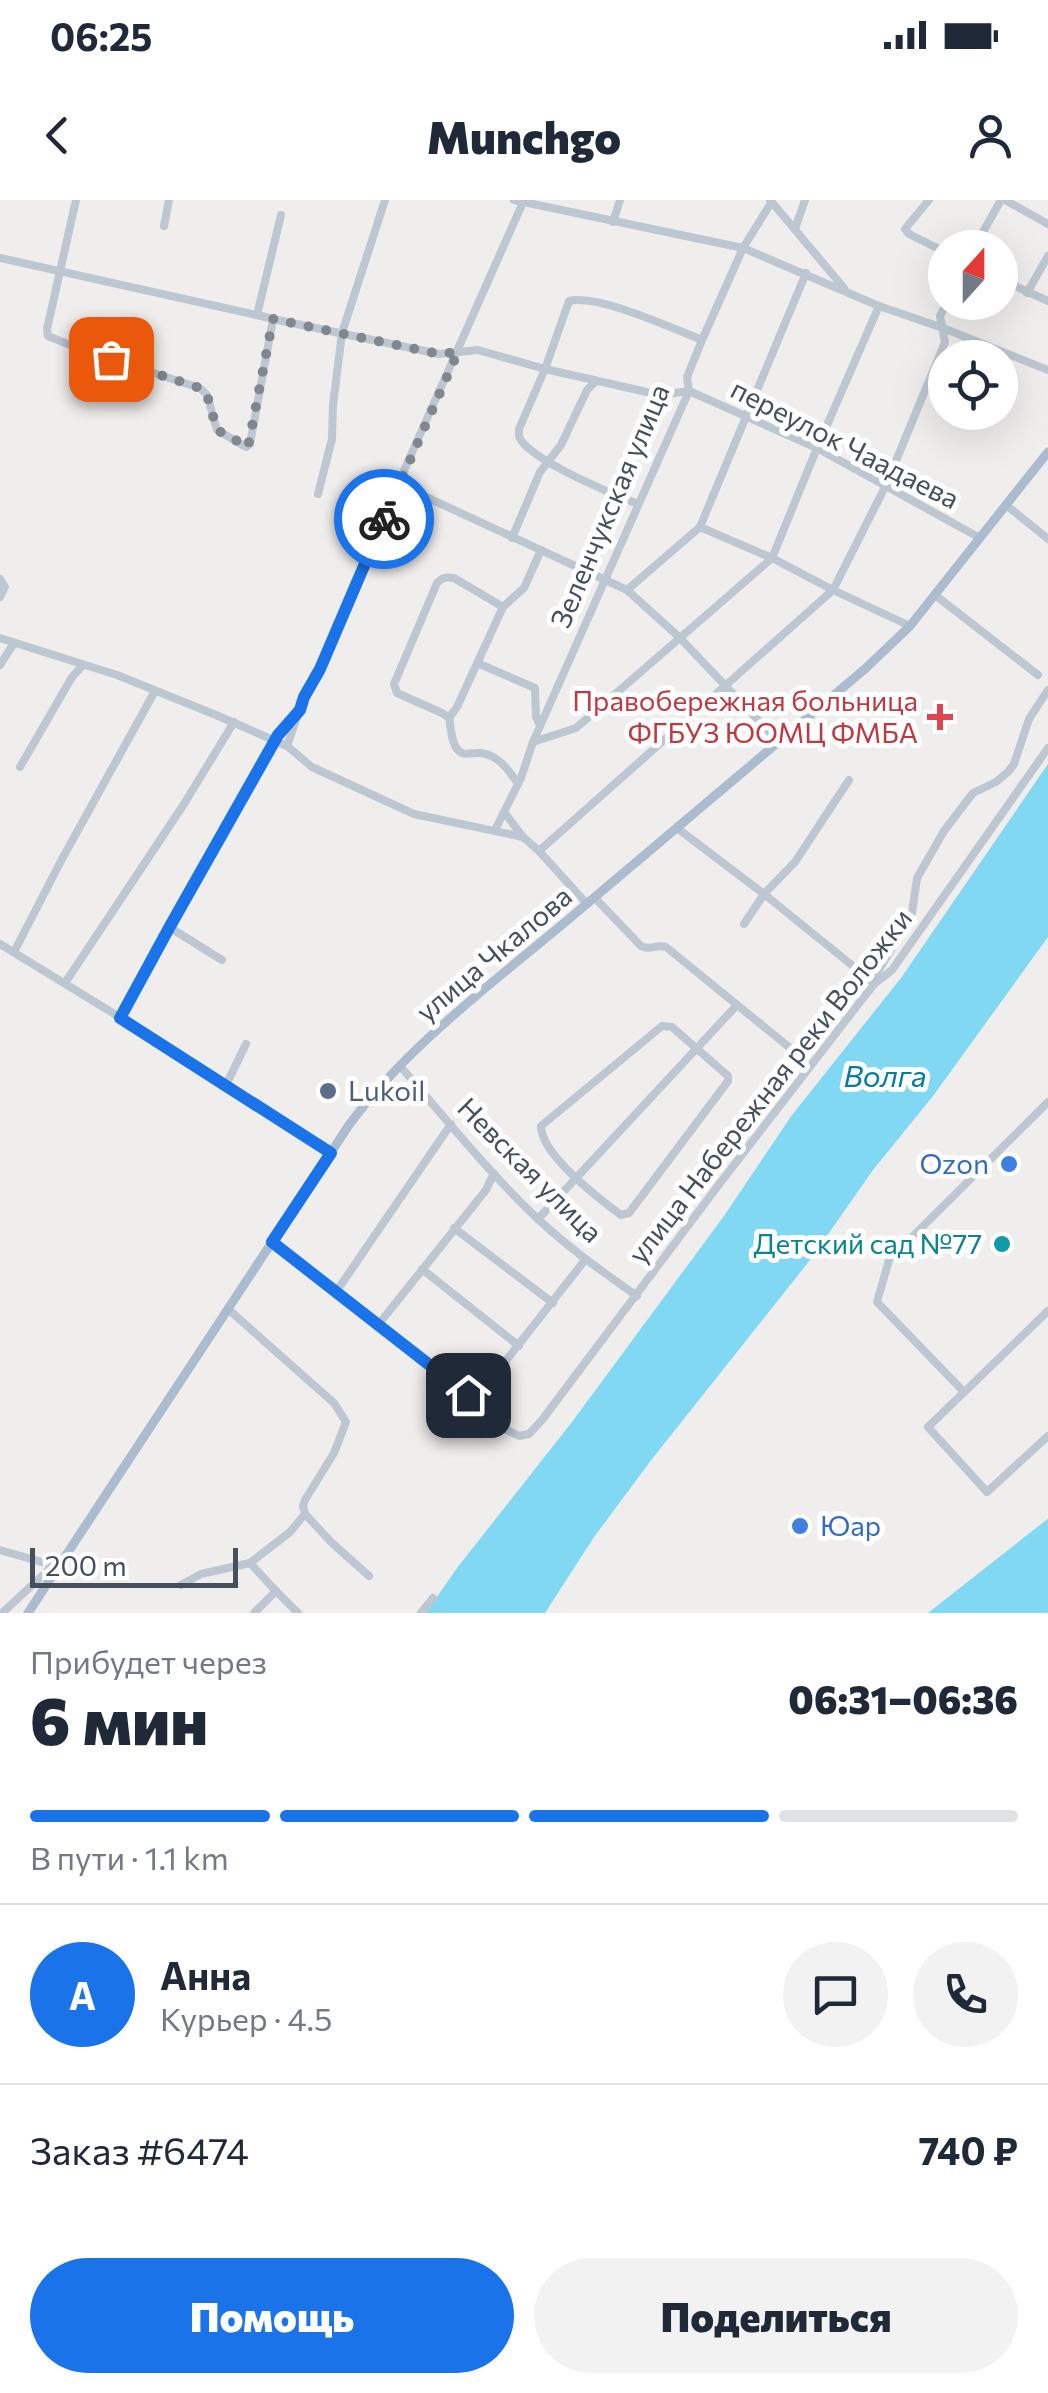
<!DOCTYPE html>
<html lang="ru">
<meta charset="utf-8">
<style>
body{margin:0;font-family:Commissioner,sans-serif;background:#f2f2f3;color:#1f2937;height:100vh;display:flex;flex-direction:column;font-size:38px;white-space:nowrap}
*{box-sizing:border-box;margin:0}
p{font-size:32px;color:#747a83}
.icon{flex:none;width:55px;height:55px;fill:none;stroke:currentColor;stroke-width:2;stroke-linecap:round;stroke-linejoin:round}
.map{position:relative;height:1413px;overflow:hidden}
.details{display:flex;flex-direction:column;background:#fff;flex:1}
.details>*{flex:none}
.needle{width:65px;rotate:21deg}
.buttons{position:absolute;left:928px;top:30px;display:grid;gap:20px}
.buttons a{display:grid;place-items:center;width:90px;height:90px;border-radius:50%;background:#fff;box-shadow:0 10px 40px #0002;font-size:50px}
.scale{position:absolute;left:30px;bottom:25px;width:208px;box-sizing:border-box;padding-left:10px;border:5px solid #44505c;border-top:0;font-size:28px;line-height:35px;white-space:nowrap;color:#44505c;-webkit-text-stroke:8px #fff;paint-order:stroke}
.pin{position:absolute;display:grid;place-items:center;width:85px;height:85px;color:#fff;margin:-42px;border-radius:20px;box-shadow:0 5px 15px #0006}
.courier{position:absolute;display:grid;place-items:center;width:100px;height:100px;margin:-50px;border:8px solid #1a73e8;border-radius:50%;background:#fff;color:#222;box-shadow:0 2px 12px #0007}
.overview em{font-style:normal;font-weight:800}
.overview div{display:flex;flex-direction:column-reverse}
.overview{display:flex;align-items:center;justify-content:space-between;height:170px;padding:0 30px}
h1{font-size:65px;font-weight:800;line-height:75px}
.bar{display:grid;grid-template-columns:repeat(4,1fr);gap:15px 10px;align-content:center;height:120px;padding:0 30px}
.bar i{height:12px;border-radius:8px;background:#e0e1e3}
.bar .active{background:#1a73e8}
.bar p{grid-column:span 4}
.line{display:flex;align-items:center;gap:25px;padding:0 30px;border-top:2px solid #e0e1e3}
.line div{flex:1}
.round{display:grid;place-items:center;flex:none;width:105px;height:105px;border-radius:52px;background:#f2f2f3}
.button{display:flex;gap:20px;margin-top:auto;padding:20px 30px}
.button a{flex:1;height:115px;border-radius:60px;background:#1a73e8;color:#fff;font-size:40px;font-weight:800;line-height:115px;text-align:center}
.button a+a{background:#f2f2f3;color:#1f2937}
.status{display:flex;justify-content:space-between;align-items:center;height:70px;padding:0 50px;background:#fff;direction:ltr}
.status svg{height:28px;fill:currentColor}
header{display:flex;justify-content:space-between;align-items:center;height:130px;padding:0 30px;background:#fff;font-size:45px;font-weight:800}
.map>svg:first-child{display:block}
.water{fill:#81d8f2}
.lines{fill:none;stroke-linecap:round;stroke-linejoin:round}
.minor{stroke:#bcc7d1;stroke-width:8}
.major{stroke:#abbccf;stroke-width:9}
.done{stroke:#80878f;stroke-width:10;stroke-dasharray:0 18}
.route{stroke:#1a73e8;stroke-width:12}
.health-dot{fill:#e0444e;stroke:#fff;stroke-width:4}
.service-dot{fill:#5c6f8a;stroke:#fff;stroke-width:4}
.shop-dot{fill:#3f7fe0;stroke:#fff;stroke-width:4}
.culture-dot{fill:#0f9aa8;stroke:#fff;stroke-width:4}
.labels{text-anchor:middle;stroke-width:10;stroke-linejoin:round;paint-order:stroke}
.street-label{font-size:28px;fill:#44505c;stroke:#fff}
.health-label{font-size:28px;fill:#be3a42;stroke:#fff;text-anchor:end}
.service-label{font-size:28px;fill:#4e5e75;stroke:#fff;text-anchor:start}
.shop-label{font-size:28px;fill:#366cbe;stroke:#fff;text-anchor:end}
.culture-label{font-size:28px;fill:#0d838f;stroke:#fff;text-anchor:end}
.water-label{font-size:30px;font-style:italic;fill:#037da2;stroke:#fff}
</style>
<div class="status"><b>06:25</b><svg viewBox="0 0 49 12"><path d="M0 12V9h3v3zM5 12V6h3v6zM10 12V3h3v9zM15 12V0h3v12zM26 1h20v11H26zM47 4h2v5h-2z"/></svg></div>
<header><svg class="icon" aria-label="back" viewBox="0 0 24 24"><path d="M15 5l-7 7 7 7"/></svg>Munchgo<svg class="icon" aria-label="person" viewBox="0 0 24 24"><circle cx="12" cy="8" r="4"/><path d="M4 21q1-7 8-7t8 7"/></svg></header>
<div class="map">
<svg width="1048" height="1413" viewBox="0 0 1048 1413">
<rect width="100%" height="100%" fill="#f0eded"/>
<g class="water">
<path d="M1048,564V737L933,896L873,970L810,1060L652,1259L594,1337L545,1413H426L457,1368L572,1222L724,1016L792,915L901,778Z"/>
<path d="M1048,1319V1413H928L1045,1321Z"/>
</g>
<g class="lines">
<g class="minor">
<path d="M76,0L47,129L48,136L85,151L200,188L207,195L217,230L246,247L250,244L273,119L257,115L281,15"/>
<path d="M514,0L743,48L879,106L943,128L1048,170"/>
<path d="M770,0L844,88"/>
<path d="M929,0L905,29L909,34L945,52"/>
<path d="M1005,0L1048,24"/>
<path d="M613,22L620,0"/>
<path d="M164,26L169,0"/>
<path d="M795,29L805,0"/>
<path d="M974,48L1001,0"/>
<path d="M0,58L257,115"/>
<path d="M1000,79L1048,101"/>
<path d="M1027,93L1048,56"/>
<path d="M273,119L439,154L478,150L545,169L660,195L689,191L817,248L980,338"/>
<path d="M398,284L627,390L679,437L779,542"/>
<path d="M318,294L332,239L333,205L342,133L385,0"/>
<path d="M638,304C609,293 544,265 524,244C518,237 519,237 519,229L545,169L569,101C598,94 672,128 702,140"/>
<path d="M1006,305L1048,339"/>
<path d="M700,327L772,358L833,390L910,426"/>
<path d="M512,338L540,272L561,245L587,190L596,181"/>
<path d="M0,379L5,387L0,397"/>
<path d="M627,390L700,327L806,73"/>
<path d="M935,395L1038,475"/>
<path d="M503,407L454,378C446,377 443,377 437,383L394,484L397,493L442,513L449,518C451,527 451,543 458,550C464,557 473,552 481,553C498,555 509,570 518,584"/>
<path d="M0,438L117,475L216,515L287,546L312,567L414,614L523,637L539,651L587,704"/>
<path d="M477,463L535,488L536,517L540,526"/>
<path d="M0,465L14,443"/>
<path d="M449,518L457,507L503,407L524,388L541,350"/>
<path d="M533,542L576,528L772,358L817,248L879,106"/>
<path d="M287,546L304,497L320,469L359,382L398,284L524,0"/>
<path d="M20,567L72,477L83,465"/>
<path d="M504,612L523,637"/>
<path d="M677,628L764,694L874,783"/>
<path d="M495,630L521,578L533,542L689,191L687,177L702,140L743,48L771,3"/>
<path d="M539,651L833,390L886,285L945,142L940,116L947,102"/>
<path d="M595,698L641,746C650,751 656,744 666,747L811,865"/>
<path d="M744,724L764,694L795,662L849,580"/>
<path d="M169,727L222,760"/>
<path d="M0,744L170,848L331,953"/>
<path d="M14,752L62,659L155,491"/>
<path d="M872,781L908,722L912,713L917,678L944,631L973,593L996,582L1008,572L1014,564L1029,519L1048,490"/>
<path d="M65,783L184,604L234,522"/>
<path d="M121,818L169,727L278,535L296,515"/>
<path d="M662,826L672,827L728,876V881L629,1013L621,1015C598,998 541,954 541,926Z"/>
<path d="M400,866C445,918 489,973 539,1020C570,1049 603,1072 637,1096"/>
<path d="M226,885L246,844"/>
<path d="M538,1019L737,805"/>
<path d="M454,1028L553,1103"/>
<path d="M272,1042L468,1195L503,1228L519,1236L529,1234L542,1220L717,987L860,802L874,784L892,770L1048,548"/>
<path d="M422,1069L519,1146"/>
<path d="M336,1092L451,924"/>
<path d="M228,1109L334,1203L346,1222L334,1253L305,1300L303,1306L305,1314L331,1342L369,1376"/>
<path d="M1048,1111L928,1227L987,1292L1048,1236"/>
<path d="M378,1125L486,990L494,973"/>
<path d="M964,1192L877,1102L889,1060L1048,902"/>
<path d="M468,1195L497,1172L585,1060"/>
<path d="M0,1350L56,1366"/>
<path d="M250,1363L276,1391"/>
<path d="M181,1385L201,1374L250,1363L290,1332L305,1314"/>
<path d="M2,1413L54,1365"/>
<path d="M254,1413L276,1391L298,1413"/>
<path d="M421,1413L433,1398"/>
</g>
<path class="major" d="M28,1413L349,925C408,845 494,782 570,718C669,635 767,551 866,468L910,426L1048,252"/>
</g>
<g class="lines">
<path class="done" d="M111,159L200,188L207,195L217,230L248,247L273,119L439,154L458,152L384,319"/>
<path class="route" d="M384,319L320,469L304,497L300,510L278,535L169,728L120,818L331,953L272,1042L468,1195"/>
</g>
<path class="health-dot" d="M935 502h10v10h10v10h-10v10h-10v-10h-10v-10h10z"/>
<circle class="service-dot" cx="328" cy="891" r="10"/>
<g class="shop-dot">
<circle cx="1009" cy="964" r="10"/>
<circle cx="800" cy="1326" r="10"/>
</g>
<circle class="culture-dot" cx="1002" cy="1044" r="10"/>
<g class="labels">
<g class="street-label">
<text transform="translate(845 244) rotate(27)" y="10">переулок Чаадаева</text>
<text transform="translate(610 306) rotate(-67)" y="10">Зеленчукская улица</text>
<text transform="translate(494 754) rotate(-40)" y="10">улица Чкалова</text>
<text transform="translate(770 886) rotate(-52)" y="10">улица Набережная реки Воложки</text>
<text transform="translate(530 970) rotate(45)" y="10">Невская улица</text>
</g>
<g class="health-label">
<text x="918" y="511">Правобережная больница<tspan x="918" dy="32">ФГБУЗ ЮОМЦ ФМБА</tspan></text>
</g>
<g class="service-label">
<text x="348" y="901">Lukoil</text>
</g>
<g class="shop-label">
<text x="989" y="974">Ozon</text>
<text x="820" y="1336" text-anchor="start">Юар</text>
</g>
<g class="culture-label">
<text x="982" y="1054">Детский сад №77</text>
</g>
<g class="water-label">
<text x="885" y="887">Волга</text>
</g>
</g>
</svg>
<div class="buttons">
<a><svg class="needle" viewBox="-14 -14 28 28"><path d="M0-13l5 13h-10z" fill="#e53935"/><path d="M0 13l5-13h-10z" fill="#747a83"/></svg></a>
<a><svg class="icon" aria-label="locate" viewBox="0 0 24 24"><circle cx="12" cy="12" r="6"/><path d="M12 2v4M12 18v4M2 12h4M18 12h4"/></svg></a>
</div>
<div class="scale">200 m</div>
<div class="pin" style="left:111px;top:159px;background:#ea580c"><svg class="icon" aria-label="bag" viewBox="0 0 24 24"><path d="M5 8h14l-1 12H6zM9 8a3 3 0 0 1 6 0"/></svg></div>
<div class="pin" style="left:468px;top:1195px;background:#1f2937"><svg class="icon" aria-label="home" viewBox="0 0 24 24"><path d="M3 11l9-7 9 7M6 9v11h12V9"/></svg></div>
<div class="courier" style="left:384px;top:319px"><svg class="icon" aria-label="bike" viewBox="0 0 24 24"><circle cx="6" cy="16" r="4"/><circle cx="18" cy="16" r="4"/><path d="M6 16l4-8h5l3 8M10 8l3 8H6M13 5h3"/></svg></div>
</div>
<section class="details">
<div class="overview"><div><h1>6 мин</h1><p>Прибудет через</p></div><em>06:31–06:36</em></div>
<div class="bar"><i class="active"></i><i class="active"></i><i class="active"></i><i></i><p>В пути · 1.1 km</p></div>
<div class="line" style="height:180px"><b class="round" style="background:#1a73e8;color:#fff">А</b><div><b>Анна</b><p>Курьер · 4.5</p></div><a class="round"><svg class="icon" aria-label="chat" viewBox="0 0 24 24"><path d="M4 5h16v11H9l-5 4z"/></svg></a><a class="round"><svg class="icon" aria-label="phone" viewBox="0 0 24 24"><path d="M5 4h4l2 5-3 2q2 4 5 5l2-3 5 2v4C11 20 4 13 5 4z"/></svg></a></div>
<div class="line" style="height:130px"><div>Заказ #6474</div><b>740 ₽</b></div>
<div class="button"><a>Помощь</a><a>Поделиться</a></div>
</section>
